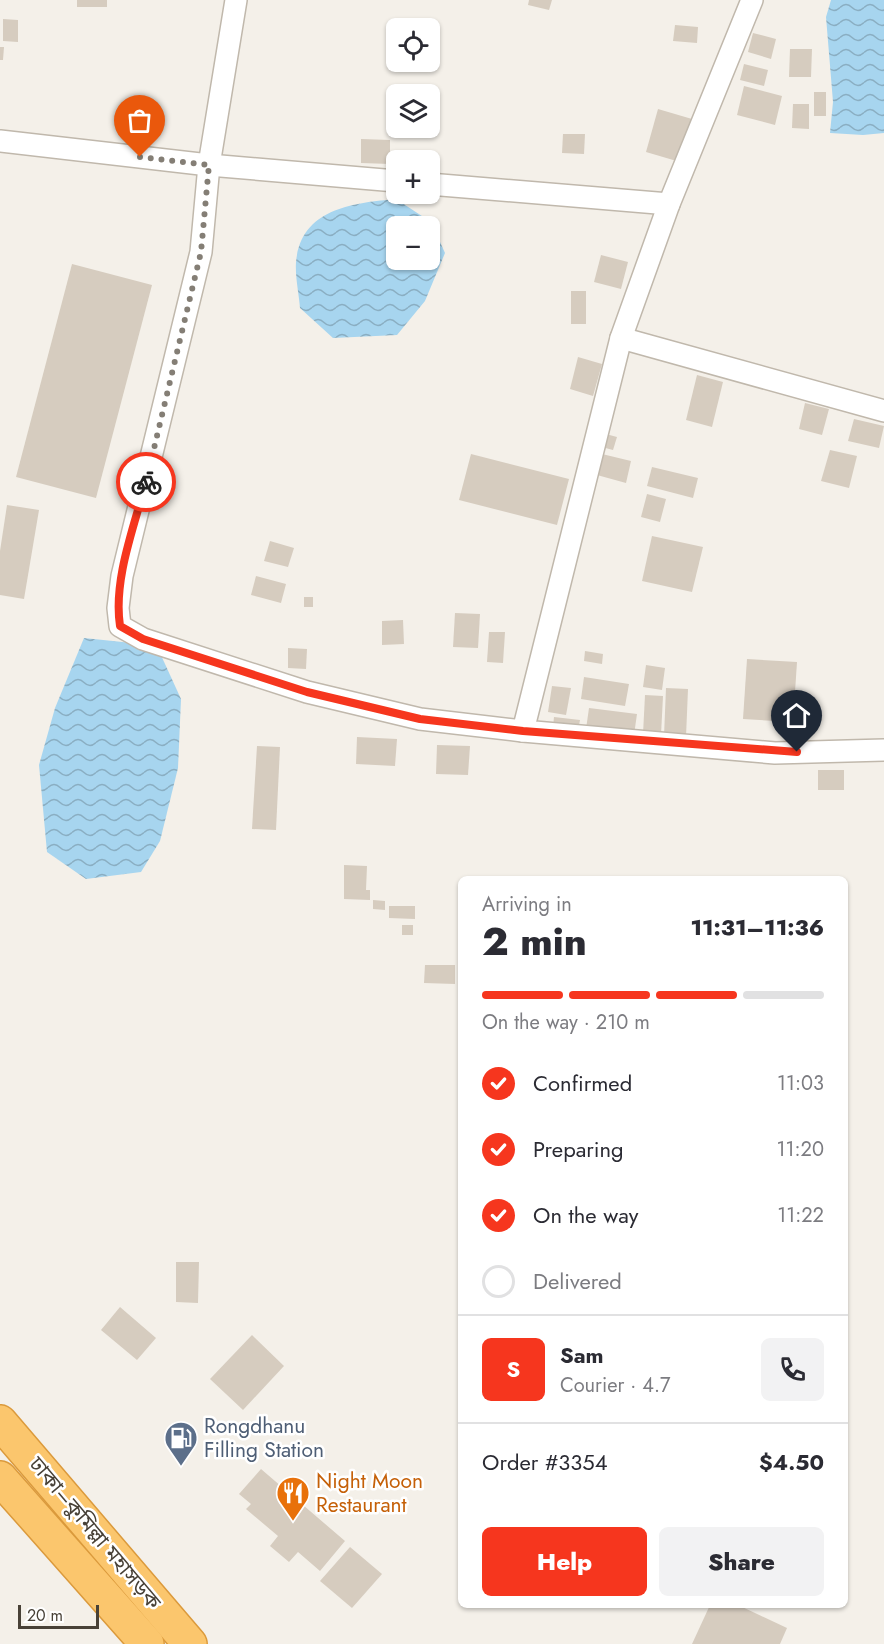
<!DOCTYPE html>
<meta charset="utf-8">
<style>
body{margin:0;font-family:Jost,"Noto Sans Bengali",sans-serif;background:#f2f2f3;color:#2b2b33;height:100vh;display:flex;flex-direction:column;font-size:22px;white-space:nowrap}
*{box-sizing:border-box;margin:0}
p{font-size:20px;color:#7c7c81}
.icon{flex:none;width:33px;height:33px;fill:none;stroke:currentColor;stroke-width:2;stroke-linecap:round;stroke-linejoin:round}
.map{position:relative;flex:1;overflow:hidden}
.details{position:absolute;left:458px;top:876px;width:390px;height:732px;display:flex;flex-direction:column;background:#fff;border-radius:9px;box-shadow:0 2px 4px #0004}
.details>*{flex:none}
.controls{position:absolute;left:386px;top:18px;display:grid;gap:12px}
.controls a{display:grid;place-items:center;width:54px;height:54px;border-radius:9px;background:#fff;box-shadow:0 2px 4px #0004;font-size:30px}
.scale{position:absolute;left:18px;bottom:15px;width:81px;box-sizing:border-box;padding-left:6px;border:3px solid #484137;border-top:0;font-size:16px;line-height:21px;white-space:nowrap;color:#484137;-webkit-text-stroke:4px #fff;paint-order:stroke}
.pin{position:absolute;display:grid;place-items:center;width:51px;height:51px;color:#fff;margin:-62px -26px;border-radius:50% 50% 50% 0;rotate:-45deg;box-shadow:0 0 6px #0007}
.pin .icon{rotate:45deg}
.courier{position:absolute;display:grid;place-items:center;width:60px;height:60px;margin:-30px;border:4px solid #f6361e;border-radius:50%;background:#fff;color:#222;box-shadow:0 2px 8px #0007}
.summary em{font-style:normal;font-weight:800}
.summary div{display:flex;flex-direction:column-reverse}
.summary{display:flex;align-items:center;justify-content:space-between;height:102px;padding:0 24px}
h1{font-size:39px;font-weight:800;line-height:45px}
.bar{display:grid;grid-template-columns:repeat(4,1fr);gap:9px 6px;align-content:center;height:72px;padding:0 24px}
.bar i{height:8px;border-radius:4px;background:#e1e1e2}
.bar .selected{background:#f6361e}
.bar p{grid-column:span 4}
.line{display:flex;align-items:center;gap:15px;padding:0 24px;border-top:2px solid #e1e1e2}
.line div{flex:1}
.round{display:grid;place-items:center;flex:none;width:63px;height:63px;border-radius:9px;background:#f2f2f3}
ol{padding:0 24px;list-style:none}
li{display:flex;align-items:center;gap:18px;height:66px}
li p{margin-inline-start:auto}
li .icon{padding:6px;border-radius:50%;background:#f6361e;color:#fff;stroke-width:4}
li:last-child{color:#7c7c81}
li i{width:33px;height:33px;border:3px solid #e1e1e2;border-radius:50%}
.cta{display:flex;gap:12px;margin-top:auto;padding:12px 24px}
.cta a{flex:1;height:69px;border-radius:9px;background:#f6361e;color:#fff;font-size:24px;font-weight:800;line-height:69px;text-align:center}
.cta a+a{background:#f2f2f3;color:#2b2b33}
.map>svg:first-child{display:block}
.water{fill:url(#water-waves);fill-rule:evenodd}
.building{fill:#d6ccbf}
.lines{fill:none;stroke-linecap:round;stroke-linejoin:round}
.street-casing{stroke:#c0b8ac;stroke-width:24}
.highway-casing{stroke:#db9a3c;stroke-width:36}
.street{stroke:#fff;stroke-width:21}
.highway{stroke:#fbc66d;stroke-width:33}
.done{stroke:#847e75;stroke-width:6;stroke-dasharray:0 10.8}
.route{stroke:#f6361e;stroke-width:8}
.labels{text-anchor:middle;stroke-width:5;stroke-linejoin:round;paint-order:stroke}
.service-label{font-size:21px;fill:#4e5e75;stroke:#fff;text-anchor:start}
.food-label{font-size:21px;fill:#c56008;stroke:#fff;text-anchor:start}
.street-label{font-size:21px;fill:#484137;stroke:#fff}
</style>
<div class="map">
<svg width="884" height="1644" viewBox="0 0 884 1644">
<defs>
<pattern id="water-waves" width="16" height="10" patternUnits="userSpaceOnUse" patternTransform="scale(1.5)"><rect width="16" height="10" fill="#a7d5ef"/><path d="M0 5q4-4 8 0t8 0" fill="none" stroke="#8aaec2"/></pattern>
</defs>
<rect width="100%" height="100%" fill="#f4f0e9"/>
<g class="water">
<path d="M831,0H884V133L863,135L830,133L833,102L826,17Z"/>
<path d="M396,199L431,222L445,253L425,301L397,335L333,338L300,308C299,294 295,277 296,262C301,208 354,203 396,199ZM396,226H429V260H396Z"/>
<path d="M84,638L132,643L160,653L181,699L178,768L160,841L141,872L86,879L47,852L39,765L55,708Z"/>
</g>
<g class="building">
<rect x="77" y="0" width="30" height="7"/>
<path d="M529,0H552L549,10L528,5Z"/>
<path d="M3,19L18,20V42L3,41Z"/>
<path d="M675,25L698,27L697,43L673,41Z"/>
<path d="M753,33L776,39L771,59L748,52Z"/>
<path d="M0,47H4L3,60H0Z"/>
<path d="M790,49H812L811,77H789Z"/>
<path d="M744,64L768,70L764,86L740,80Z"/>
<path d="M744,86L782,96L775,125L737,115Z"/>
<rect x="814" y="92" width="12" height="24"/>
<path d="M793,104H809V129L792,128Z"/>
<path d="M658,109L692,119L680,162L646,152Z"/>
<path d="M563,134H585L584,154L562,153Z"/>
<path d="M361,139L390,140V164L361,163Z"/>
<path d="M601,255L628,262L621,289L594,282Z"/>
<path d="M72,264L152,285L96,498L16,477Z"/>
<rect x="571" y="291" width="15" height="33"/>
<path d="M578,357L602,364L593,396L570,389Z"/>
<path d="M697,375L723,382L712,427L686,420Z"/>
<path d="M805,403L829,409L822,435L799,429Z"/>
<path d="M854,419L884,426L879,448L848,441Z"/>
<path d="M602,433L617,437L613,450L598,446Z"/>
<path d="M830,450L857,456L849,488L821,481Z"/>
<path d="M471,454L569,479L557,525L459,500Z"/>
<path d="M602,454L631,461L626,483L597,475Z"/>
<path d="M652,467L698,478L693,498L647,486Z"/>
<path d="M647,494L666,499L660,522L641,517Z"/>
<path d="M7,505L39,510L24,599L0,595V551Z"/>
<path d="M652,536L703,547L692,592L642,581Z"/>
<path d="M270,541L294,548L288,567L264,561Z"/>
<path d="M256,576L286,584L281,603L251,595Z"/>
<rect x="304" y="597" width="9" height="10"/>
<path d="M455,613L480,614L478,648L453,647Z"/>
<path d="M403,620L404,644L382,645V621Z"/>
<path d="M489,632H505L503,663L487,662Z"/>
<path d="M288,648L307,649L306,669L288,668Z"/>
<path d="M585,651L603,654L602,664L584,661Z"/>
<path d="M747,659L797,662L793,722L743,719Z"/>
<path d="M646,665L665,668L662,690L643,687Z"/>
<path d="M584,677L629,684L625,706L581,699Z"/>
<path d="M552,686L571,688L566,715L548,712Z"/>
<path d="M666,688L688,689L686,737L664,736Z"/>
<path d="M645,695L663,696L661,735L643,734Z"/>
<path d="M589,708L637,714L634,735L586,729Z"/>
<path d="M554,717L580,720L578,731L553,727Z"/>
<path d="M357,737L397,739L395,766L356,764Z"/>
<path d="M437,745L470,746L468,775L436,774Z"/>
<path d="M257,746L280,747L276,830L252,829Z"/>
<rect x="818" y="770" width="26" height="20"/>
<path d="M344,865L367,866L366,890H370V900L344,899Z"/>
<path d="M373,900L385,901V910L373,909Z"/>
<path d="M389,906H415V919L389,918Z"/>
<rect x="402" y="925" width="11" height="10"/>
<path d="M425,965H455V984L424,983Z"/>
<path d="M176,1262H199L198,1303L176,1302Z"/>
<path d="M120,1307L156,1338L137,1360L101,1330Z"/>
<path d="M252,1335L284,1366L243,1410L210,1379Z"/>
<path d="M261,1469L345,1541L320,1571L298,1552L289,1562L270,1546L278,1536L246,1509L251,1504L239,1494Z"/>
<path d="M350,1547L382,1574L352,1608L320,1581Z"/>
<path d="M710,1605H738L787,1628L780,1644H692Z"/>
</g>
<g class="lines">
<g class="street-casing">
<g id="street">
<path d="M236,0L209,165L201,252L122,576L118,608L120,626L143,639L307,692L420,719L523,731"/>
<path d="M752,0L669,204L621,338L523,731L775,753L884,750"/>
<path d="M0,141L209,165L396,181"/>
<path d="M429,184L669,204"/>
<path d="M621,338L884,411"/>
</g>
</g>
<g class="highway-casing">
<g id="highway">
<path d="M0,1422L190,1644"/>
<path d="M0,1478L147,1644"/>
</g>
</g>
<use href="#street" class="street"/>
<use href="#highway" class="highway"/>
</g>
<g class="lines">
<path class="done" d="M140,157L209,165L201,252L146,482"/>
<path class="route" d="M146,482C134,527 113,580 120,626L143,639L307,692L420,719L523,731L797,752"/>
</g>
<defs>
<g id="fuel-pin" transform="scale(1.725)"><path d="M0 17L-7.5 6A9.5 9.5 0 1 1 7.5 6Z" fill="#5c6f8a" stroke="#fff"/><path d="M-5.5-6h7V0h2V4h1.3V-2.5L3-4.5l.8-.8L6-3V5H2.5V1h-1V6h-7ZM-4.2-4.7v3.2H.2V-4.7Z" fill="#fff"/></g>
<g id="restaurant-pin" transform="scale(1.725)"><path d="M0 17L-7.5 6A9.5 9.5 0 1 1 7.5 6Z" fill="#e8710a" stroke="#fff"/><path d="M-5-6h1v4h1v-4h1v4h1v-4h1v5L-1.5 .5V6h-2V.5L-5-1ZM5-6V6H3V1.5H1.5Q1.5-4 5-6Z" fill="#fff"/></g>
</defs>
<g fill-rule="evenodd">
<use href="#fuel-pin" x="181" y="1438"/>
<use href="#restaurant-pin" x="293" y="1493"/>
</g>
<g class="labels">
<g class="service-label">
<text x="204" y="1433">Rongdhanu<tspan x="204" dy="24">Filling Station</tspan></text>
</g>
<g class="food-label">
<text x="316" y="1488">Night Moon<tspan x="316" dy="24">Restaurant</tspan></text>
</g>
<g class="street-label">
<text transform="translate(95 1533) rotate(50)" y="7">ঢাকা–কুমিল্লা মহাসড়ক</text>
</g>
</g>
</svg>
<div class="controls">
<a><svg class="icon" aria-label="locate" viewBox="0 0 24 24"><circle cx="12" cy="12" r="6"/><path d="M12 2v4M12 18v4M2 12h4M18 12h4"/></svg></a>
<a><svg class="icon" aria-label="layers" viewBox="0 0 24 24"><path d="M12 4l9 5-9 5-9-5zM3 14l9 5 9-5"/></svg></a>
<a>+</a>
<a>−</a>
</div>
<div class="scale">20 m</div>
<div class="pin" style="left:140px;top:157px;background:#ea580c"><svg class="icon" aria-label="bag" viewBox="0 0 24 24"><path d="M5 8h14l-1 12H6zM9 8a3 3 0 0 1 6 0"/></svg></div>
<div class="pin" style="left:797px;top:752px;background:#1f2937"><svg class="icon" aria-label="home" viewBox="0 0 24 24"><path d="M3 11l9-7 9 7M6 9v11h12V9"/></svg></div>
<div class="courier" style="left:146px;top:482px"><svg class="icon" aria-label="bike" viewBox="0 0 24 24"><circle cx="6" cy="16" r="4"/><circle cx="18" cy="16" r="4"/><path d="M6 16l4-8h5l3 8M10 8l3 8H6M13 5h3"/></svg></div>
<section class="details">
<div class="summary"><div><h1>2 min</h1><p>Arriving in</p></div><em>11:31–11:36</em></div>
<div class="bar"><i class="selected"></i><i class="selected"></i><i class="selected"></i><i></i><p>On the way · 210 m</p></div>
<ol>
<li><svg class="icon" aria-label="check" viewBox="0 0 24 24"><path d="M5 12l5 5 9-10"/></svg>Confirmed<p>11:03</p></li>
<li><svg class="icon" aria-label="check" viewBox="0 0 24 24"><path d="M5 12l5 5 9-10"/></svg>Preparing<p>11:20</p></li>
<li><svg class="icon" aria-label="check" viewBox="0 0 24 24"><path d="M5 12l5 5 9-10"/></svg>On the way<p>11:22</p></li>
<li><i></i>Delivered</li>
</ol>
<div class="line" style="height:108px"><b class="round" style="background:#f6361e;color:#fff">S</b><div><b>Sam</b><p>Courier · 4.7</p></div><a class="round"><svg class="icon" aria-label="phone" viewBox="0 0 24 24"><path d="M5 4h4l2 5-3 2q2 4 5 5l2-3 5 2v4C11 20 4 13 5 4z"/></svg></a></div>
<div class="line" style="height:78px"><div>Order #3354</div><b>$4.50</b></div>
<div class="cta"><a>Help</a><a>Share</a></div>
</section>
</div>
